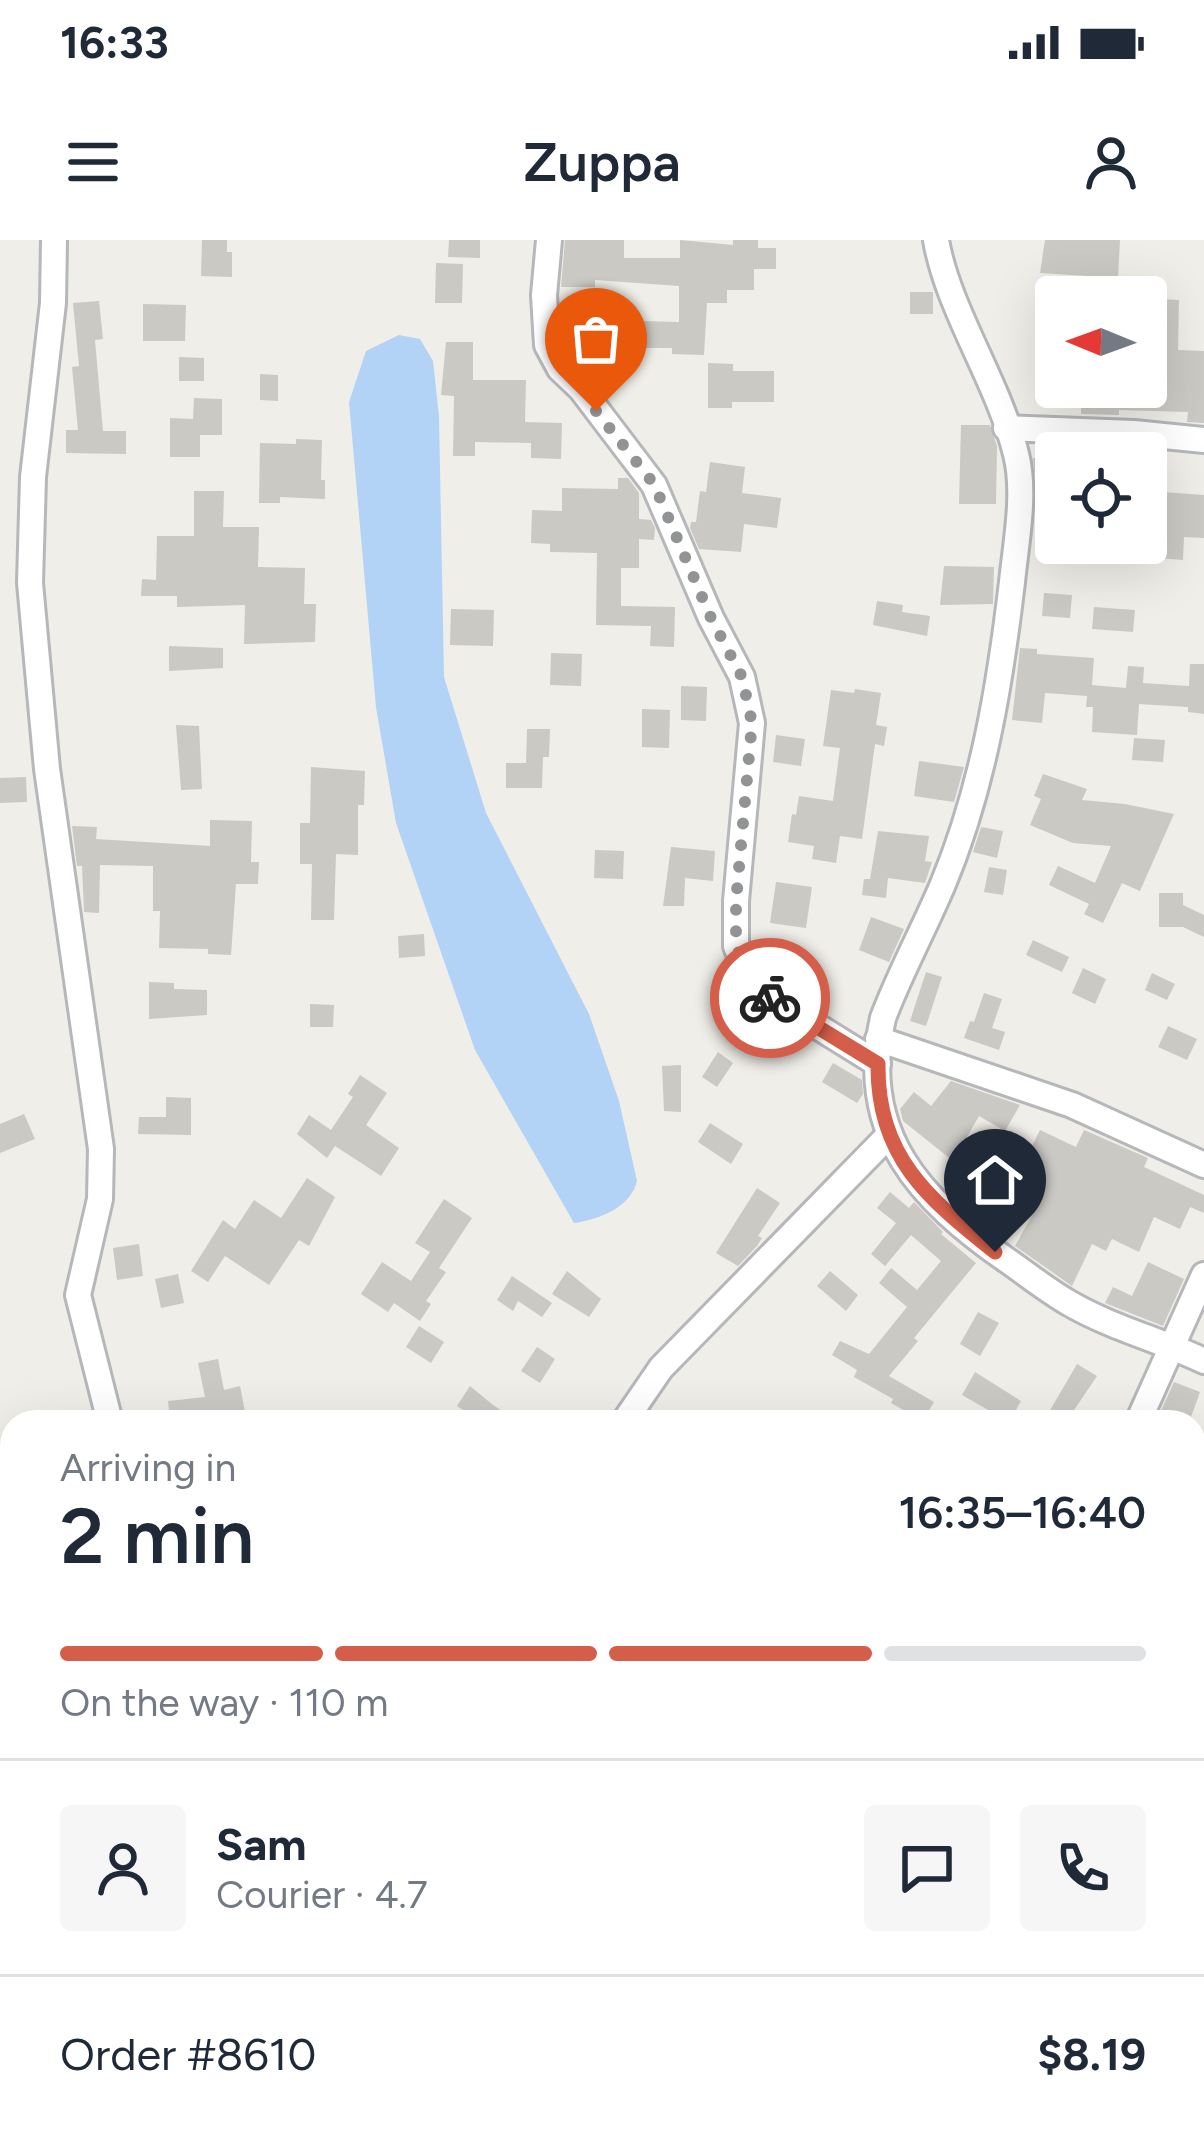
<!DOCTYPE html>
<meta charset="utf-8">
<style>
body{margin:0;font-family:Figtree,sans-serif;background:#f6f6f7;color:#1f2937;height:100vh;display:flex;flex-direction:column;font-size:45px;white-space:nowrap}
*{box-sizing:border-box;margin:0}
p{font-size:39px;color:#747a83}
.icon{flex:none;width:66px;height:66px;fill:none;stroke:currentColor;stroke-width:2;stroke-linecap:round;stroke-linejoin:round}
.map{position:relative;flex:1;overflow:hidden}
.side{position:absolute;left:0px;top:1170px;width:1206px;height:744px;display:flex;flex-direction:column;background:#fff;border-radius:36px 36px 0 0;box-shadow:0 12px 48px #0002}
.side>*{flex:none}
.needle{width:78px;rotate:271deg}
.controls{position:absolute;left:1035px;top:36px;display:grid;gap:24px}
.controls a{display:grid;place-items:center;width:132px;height:132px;border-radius:12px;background:#fff;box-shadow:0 12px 48px #0002;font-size:60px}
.pin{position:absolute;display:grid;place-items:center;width:102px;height:102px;color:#fff;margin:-123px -51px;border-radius:50% 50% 50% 0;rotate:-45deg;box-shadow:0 0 12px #0007}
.pin .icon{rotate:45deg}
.courier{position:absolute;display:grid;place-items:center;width:120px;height:120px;margin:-60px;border:9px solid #d45e49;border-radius:50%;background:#fff;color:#222;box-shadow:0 3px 15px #0007}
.head em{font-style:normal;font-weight:600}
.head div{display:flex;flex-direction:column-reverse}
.head{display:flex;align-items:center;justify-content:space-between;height:204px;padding:0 60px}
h1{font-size:78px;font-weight:600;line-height:90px}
.bar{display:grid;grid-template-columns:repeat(4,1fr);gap:18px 12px;align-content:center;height:144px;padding:0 60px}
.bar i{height:15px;border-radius:9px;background:#e0e1e3}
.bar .on{background:#d45e49}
.bar p{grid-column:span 4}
.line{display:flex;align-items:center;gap:30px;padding:0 60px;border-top:3px solid #e0e1e3}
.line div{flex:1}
.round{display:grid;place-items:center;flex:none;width:126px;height:126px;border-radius:12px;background:#f6f6f7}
.status{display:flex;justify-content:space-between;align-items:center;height:84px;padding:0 60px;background:#fff;direction:ltr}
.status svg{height:33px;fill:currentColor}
header{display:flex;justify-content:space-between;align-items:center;height:156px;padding:0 60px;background:#fff;font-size:54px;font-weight:600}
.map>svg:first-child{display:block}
.water{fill:#b2d3f5}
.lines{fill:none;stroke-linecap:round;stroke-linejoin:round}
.canal{stroke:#b2d3f5;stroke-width:21}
.building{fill:#cbc9c4}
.minor-casing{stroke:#b5b7ba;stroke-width:30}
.minor{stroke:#fff;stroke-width:24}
.done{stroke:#919394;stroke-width:12;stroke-dasharray:0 21.6}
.route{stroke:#d45e49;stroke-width:15}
</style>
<div class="status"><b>16:33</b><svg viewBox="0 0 49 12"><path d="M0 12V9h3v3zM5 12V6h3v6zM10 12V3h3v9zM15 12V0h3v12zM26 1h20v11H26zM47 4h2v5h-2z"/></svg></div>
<header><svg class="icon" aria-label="menu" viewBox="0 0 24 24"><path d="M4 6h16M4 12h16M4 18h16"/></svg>Zuppa<svg class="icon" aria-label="person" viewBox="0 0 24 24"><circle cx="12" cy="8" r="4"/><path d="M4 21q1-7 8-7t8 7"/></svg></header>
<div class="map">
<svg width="1204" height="1914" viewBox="0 0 1204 1914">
<rect width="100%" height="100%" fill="#efeee8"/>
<path class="water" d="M399,95L420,99L433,121L439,177L444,437L486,573L589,774L619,861L637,941C630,968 600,979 574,983L475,810L396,583L376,467L349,162L366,111Z"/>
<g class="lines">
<g class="canal">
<path d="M1194,1812L1204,1816"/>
<path d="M981,1914L983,1902"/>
</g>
</g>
<g class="building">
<path d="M202,0H227V12H232V37L201,36Z"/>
<path d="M449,0H480V18L448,17Z"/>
<path d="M565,0H624V18H680V0L733,5V0H758V8H776V29H754V50H727V63H707L704,115L672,114V108H642L643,81L679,82V46L595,40V47H561Z"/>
<path d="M1045,0H1120L1118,38L1040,33Z"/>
<path d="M436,23L463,24L462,63H435Z"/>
<rect x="910" y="52" width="23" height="22"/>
<path d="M1160,59L1179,60L1178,110L1204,111V183L1187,182L1188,172L1119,170V175L1081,174V147H1146V108L1157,106Z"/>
<path d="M99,61L103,99L95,100L103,191H126V214L66,213V190H78L72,127L79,126L73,63Z"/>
<path d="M143,64L186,65L185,101H143Z"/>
<path d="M446,102H473V140H526L525,182L562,183L561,219L531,218V203L475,202V216H453L454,156L441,155Z"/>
<path d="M179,117L204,118V141H179Z"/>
<path d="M708,123L733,124V131H774V162H732V168H708Z"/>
<path d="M260,134L278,135V161L260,160Z"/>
<path d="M194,158L222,159V195H200V217H170V178L193,179Z"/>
<path d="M961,185H990L997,206L996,264H959Z"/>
<path d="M296,199L322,200L321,240H325V259L280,257V263H259L260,203L296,204Z"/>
<path d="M1033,218H1055L1047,265L1037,264Z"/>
<path d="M710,222L745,227L742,253L781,258L777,288L744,284L741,312L699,309L690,288L691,282H696L700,251L706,252Z"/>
<path d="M618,238H628L639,253V279L651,280L655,288L654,300L639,299V328H621V366L675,367L674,407L650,406L651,386L596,385L597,313L550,312V304L531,303L532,270L562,271V248L618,249Z"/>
<path d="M194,251H224L223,287H259L258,327L305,328L304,364H316L315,402L244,404L245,365L177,367V356H141L142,339L156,340L157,296H194Z"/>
<path d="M1149,251L1204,255V298L1184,297L1183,320L1144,317Z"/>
<path d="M944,326L994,327L993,364L940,365Z"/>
<path d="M1044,353L1072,355L1070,378L1042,376Z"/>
<path d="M877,361L903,365L902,372L930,376L927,396L873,385Z"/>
<path d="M1094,367L1135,370L1133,392L1092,389Z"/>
<path d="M451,369L494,370L493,406L450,405Z"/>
<path d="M169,406L223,408V428L169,431Z"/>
<path d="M1020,408L1037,409V414L1094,418L1092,445L1126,448L1128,426L1144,427L1143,443L1189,446L1190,424H1204V474L1188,472V467L1139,464L1137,495L1092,492L1093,467H1086L1087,456L1045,453L1042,483L1012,480Z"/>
<path d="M551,413L582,414L581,446L550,445Z"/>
<path d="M681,446L707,447L706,481L681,480Z"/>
<path d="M855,449L881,453L876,485L887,487L884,506L875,504L862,599L840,596L836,623L812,619L814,606L788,602L792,574L796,575L799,556L833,561L840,508L823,506L831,450L854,453Z"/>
<path d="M642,469L670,470L669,508L642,507Z"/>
<path d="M176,485L199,486L202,549L181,550Z"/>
<path d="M527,489H550L549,517H543L542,548H506V523H526Z"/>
<path d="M776,495L805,499L801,526L773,522Z"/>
<path d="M1134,498L1165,500L1163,522L1132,520Z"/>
<path d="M919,521L964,527L954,562L914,556Z"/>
<path d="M311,527L365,531L364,565H358V615L336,614L334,680H311L312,624H300V583H310Z"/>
<path d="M1043,534L1087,549L1082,560L1125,564L1174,574L1140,651L1122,643L1103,683L1084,674L1089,664L1049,645L1058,626L1095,643L1111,606L1073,603L1030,585L1041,559L1034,556Z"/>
<path d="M26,537L27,562L0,563V538Z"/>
<path d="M210,580L252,581L251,622H259L258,644H236L231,715L208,714V709L159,708L160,671H153V626L100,625L99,673L84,672L82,626H77L72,586L97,587L96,599L210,606Z"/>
<path d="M981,587L1003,591L997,618L973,612Z"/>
<path d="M878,591L929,596L925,621L932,622L925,643L888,638L886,658L862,655L864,639H870Z"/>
<path d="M671,607L715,611L713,641L685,638L684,666H663Z"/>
<path d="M595,610L624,611L623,639L594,638Z"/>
<path d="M989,627L1007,630L1003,655L984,652Z"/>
<path d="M776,642L812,647L806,688L770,683Z"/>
<path d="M1159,653H1183V665L1204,675V697L1183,687H1159Z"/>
<path d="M871,677L904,689L889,722L859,710Z"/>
<path d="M424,694L425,716L399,718L398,696Z"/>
<path d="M1033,700L1069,717L1062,732L1026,715Z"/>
<path d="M1083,728L1106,739L1095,764L1072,753Z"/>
<path d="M926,732L942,737L926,786L910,781Z"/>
<path d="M1152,733L1175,744L1167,760L1145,750Z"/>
<path d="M149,742L174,743V749L207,750V775L149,779Z"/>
<path d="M984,753L1002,759L992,788L1005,792L999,810L964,798L970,781L974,782Z"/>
<path d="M310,764L334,765L333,787H310Z"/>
<path d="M1168,786L1197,799L1187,820L1158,807Z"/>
<path d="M718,812L733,823L717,847L702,837Z"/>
<path d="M833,823L862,840L863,854L857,863L822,842Z"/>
<path d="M681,825V872L664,871L662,826Z"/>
<path d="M360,835L387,853L366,885L399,908L381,936L335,906L327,918L297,894L309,875L331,890L353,857L348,854Z"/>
<path d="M951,841L1020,865L1005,891L979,876L953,921L903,881L900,869L914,852L931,866Z"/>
<path d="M166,857L191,858V895L138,894L139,877H166Z"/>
<path d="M24,874L35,899L0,913V884Z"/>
<path d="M710,883L743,904L731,924L698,902Z"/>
<path d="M1040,890L1076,907L1084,890L1148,918L1144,927L1204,955V973L1190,967L1180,989L1154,977L1139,1012L1112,999L1106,1011L1092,1004L1072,1046L1015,1006L1034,972L1018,961L1030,935L1036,915L1029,912Z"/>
<path d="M307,938L335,957L309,1006L299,1000L269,1045L225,1016L208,1042L191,1031L223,980L235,989L254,960L281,978Z"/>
<path d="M952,939L1011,981L1000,995L945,947Z"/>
<path d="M757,948L780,963L758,996L762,998L757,1006L738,1026L716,1013Z"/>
<path d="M890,952L909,968L914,962L943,992L941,994L976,1023L914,1098L918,1101L889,1136L934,1162L922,1182H901L907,1172L891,1163L893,1159L854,1137L857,1130L832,1115L840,1101L869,1114L907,1067L879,1043L891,1028L917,1050L941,1021L911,995L885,1026L871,1014L896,983L877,968Z"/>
<path d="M444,959L472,978L439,1028L446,1032L426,1061L431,1064L420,1081L394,1063L388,1072L361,1054L382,1022L411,1041L430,1012L415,1003Z"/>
<path d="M139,1004L143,1036L117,1040L113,1008Z"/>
<path d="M1148,1022L1184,1039L1163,1086L1105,1063L1113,1047L1132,1056Z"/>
<path d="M567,1031L601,1059L589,1077L552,1054Z"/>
<path d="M830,1031L858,1055L846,1071L817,1046Z"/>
<path d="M178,1034L184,1063L161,1068L155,1039Z"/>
<path d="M512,1036L552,1063L542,1077L518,1061L513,1071L497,1060Z"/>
<path d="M978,1072L999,1083L980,1116L960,1104Z"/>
<path d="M419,1086L444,1102L431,1123L406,1107Z"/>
<path d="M537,1107L555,1119L540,1143L521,1131Z"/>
<path d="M218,1119L224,1150L240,1146L247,1182L170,1179L168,1161L205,1157L198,1123Z"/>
<path d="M1077,1124L1097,1136L1066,1182L1049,1172Z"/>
<path d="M975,1132L1021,1161L1009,1182L962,1155Z"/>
<path d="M1174,1142L1200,1152L1191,1177L1183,1174L1180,1182H1156Z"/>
<path d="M470,1146L493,1165L519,1182H455L463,1170L457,1166Z"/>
</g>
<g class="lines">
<g class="minor-casing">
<g id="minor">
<path d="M54,0L53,63L33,237L30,343L47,529L101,909L100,959L78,1055L110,1182"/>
<path d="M549,0L544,55L547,105L560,129L581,149L654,245L711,378L742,437L752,483L736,661V706L749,739L762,752L878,824"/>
<path d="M936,0C948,70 999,143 1016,214C1026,253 1016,302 1012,342C1000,445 983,548 943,644C924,689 900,733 883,778C857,893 920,960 1008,1021C1028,1035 1048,1051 1069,1063C1110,1087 1160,1100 1204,1121"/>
<path d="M1006,188L1134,193L1204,200"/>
<path d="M878,799L1072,865L1204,925"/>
<path d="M624,1182L661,1128L889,895"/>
<path d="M1138,1182L1204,1035"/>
<path d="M1194,1318L1204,1322"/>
<path d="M0,1670L12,1663"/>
</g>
</g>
<use href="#minor" class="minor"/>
</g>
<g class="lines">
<path class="done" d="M596,171L654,244L711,378L742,437L752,483L736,661V706L749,739L770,758"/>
<path class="route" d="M770,758L878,824C877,916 927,958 995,1012"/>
</g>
</svg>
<div class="controls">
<a><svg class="needle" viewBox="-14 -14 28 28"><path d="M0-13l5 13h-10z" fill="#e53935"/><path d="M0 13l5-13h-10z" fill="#747a83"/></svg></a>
<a><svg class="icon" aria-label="locate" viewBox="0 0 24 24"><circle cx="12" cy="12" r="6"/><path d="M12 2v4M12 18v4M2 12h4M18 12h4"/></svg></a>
</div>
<div class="pin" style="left:596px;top:171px;background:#ea580c"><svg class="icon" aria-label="bag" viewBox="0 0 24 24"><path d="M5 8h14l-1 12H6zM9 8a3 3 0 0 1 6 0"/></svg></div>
<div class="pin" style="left:995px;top:1012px;background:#1f2937"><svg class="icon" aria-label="home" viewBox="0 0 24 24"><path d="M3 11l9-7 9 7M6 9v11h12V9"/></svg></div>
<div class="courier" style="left:770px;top:758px"><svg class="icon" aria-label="bike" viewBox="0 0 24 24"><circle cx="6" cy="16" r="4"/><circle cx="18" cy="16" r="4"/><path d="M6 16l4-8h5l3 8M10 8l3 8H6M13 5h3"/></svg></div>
<section class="side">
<div class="head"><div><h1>2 min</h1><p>Arriving in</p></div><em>16:35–16:40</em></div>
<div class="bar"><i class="on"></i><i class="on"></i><i class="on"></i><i></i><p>On the way · 110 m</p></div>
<div class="line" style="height:216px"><a class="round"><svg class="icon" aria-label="person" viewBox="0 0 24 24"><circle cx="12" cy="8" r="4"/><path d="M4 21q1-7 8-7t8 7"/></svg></a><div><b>Sam</b><p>Courier · 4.7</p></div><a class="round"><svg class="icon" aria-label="chat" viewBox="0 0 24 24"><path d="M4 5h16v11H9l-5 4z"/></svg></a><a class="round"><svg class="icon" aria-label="phone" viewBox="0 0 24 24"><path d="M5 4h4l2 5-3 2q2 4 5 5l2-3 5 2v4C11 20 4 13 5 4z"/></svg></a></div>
<div class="line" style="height:156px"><div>Order #8610</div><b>$8.19</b></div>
</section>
</div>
